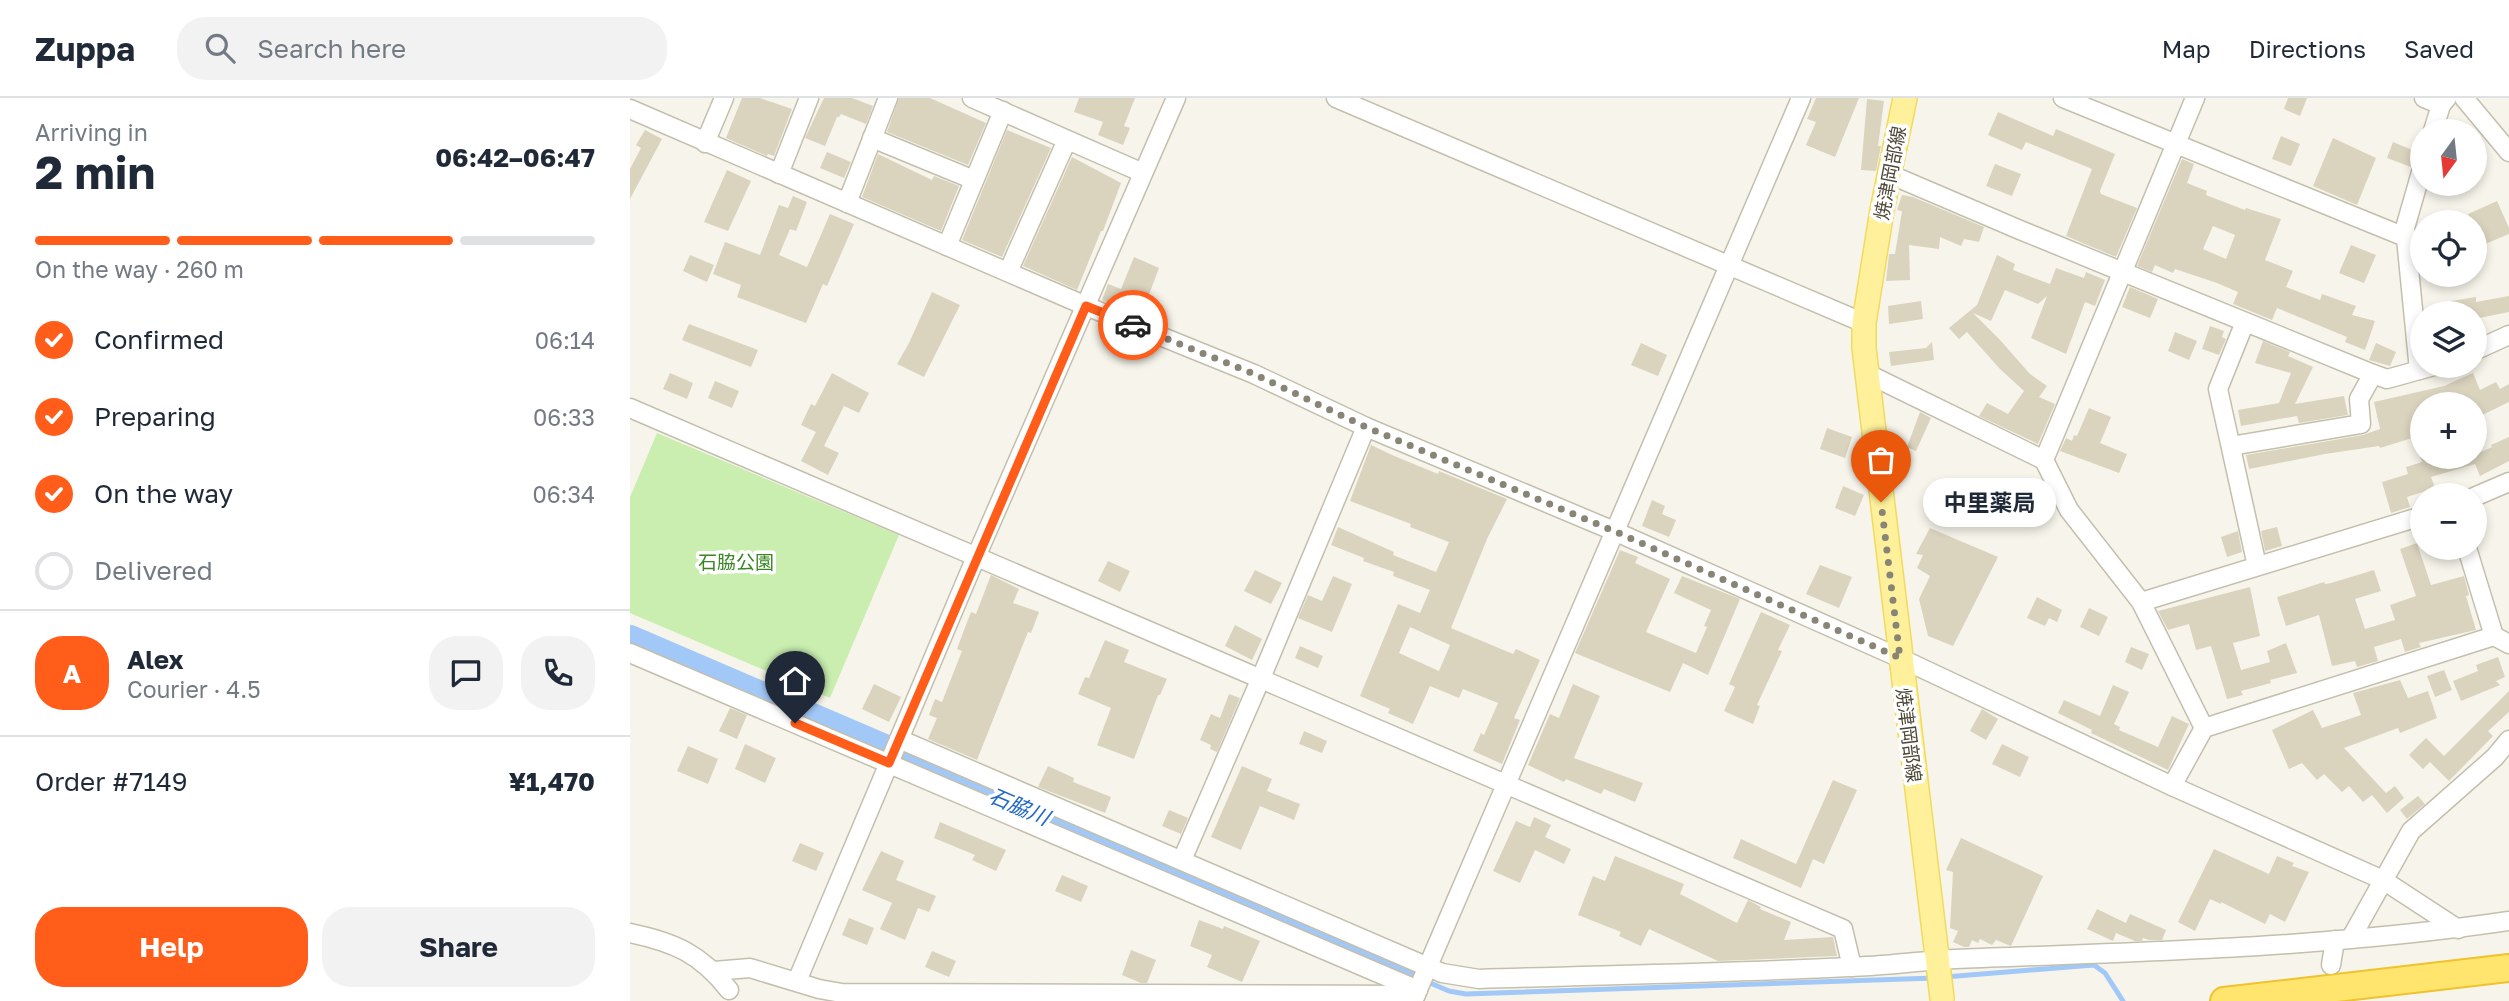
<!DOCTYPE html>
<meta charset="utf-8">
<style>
body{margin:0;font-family:"Golos Text","Noto Sans JP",sans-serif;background:#f2f2f3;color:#1f2937;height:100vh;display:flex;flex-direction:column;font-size:26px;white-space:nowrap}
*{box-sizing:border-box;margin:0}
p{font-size:23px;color:#747a83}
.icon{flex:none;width:38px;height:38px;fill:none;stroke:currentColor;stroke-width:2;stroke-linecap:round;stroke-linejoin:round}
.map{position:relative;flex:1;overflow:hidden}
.details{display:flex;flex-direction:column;background:#fff;width:630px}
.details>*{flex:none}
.needle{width:46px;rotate:195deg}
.tools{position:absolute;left:1780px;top:21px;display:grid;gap:14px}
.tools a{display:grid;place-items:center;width:77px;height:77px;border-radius:50%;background:#fff;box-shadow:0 4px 10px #0003;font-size:35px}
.pin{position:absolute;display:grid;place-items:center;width:60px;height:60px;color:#fff;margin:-72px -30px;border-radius:50% 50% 50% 0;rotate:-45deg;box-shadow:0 0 7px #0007}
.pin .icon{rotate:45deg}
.courier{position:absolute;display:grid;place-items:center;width:70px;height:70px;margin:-35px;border:5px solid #ff5d19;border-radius:50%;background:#fff;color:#222;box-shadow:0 2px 9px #0007}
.bubble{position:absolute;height:49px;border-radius:24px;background:#fff;box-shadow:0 4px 10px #0003;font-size:23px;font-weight:700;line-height:49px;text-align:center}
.head em{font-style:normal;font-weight:700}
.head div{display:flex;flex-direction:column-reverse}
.head{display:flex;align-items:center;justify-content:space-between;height:119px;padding:0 35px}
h1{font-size:46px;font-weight:700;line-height:52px}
.bar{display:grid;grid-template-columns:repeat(4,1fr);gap:10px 7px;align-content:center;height:84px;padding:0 35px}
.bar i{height:9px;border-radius:5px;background:#e0e1e3}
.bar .on{background:#ff5d19}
.bar p{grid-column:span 4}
.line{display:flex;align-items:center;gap:18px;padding:0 35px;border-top:2px solid #e0e1e3}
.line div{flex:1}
.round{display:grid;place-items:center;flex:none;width:74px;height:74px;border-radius:28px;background:#f2f2f3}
ol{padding:0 35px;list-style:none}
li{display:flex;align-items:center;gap:21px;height:77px}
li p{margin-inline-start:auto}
li .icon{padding:7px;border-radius:50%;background:#ff5d19;color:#fff;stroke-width:4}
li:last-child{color:#747a83}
li i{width:38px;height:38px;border:4px solid #e0e1e3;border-radius:50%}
.button{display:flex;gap:14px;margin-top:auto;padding:14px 35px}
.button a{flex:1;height:80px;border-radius:28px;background:#ff5d19;color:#fff;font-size:28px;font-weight:700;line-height:80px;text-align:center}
.button a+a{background:#f2f2f3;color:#1f2937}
header{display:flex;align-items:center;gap:42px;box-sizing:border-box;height:98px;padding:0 35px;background:#fff;border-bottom:2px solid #e0e1e3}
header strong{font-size:33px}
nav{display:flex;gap:38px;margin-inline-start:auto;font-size:24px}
.search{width:490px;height:63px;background:#f2f2f3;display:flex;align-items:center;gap:18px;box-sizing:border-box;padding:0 24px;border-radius:28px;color:#747a83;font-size:26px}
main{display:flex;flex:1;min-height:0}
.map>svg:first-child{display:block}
.green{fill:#c9eeb0}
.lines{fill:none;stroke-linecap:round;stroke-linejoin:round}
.stream{stroke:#a2c8f8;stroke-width:5}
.river{stroke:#a2c8f8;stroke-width:30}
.building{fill:#dad3be;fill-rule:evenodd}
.minor-casing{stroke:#c4bfac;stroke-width:21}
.major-casing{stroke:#f1da5e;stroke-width:26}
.highway-casing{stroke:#eec32d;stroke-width:30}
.minor{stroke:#fff;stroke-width:18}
.major{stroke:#fff19b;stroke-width:23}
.highway{stroke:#ffe46d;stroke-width:26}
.done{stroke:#888476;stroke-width:7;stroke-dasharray:0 12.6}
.route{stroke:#ff5d19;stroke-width:9}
.labels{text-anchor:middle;stroke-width:7;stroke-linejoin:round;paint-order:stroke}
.street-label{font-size:19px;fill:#4c4737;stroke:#fff}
.park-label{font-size:19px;fill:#398622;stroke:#fff}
.water-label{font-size:21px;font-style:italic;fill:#2369c5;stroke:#fff}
</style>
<header>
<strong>Zuppa</strong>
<div class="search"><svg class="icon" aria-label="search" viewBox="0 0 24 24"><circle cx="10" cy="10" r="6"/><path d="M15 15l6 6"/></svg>Search here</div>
<nav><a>Map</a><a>Directions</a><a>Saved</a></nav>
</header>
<main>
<section class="details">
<div class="head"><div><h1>2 min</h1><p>Arriving in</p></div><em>06:42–06:47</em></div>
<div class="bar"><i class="on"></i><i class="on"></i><i class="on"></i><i></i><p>On the way · 260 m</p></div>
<ol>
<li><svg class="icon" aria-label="check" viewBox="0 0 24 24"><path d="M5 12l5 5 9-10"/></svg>Confirmed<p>06:14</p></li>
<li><svg class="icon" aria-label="check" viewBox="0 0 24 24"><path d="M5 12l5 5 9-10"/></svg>Preparing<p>06:33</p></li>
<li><svg class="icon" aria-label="check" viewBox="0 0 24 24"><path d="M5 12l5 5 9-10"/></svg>On the way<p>06:34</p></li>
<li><i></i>Delivered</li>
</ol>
<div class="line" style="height:126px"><b class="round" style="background:#ff5d19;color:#fff">A</b><div><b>Alex</b><p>Courier · 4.5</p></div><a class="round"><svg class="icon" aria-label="chat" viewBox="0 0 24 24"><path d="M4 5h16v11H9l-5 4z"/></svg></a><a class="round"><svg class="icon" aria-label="phone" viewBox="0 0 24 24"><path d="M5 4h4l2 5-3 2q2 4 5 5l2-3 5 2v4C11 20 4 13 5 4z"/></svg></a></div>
<div class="line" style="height:91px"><div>Order #7149</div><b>¥1,470</b></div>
<div class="button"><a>Help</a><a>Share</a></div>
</section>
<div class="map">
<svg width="1879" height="903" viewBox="0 0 1879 903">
<rect width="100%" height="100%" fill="#f7f5eb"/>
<path class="green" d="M27,335L269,437L200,600L0,515V399Z"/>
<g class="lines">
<g class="stream">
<path d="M779,876L819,893L836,896L1305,880"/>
<path d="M1315,879L1464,867L1475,875L1493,903"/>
</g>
<path class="river" d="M0,542L779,876"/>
</g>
<g class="building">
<path d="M112,0H130L162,11L144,58L138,56L137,58L96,40Z"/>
<path d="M194,0H222L243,8L236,26L211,16L209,19H207L195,48L175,40Z"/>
<path d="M269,0H300L356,25L338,67L257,34Z"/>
<path d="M449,0H505L494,28L500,30L493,47L468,37L473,24L444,14Z"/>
<path d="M1186,0H1229L1205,59L1176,47L1186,24L1177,21Z"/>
<path d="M1658,0H1677L1670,18L1654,11Z"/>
<path d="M1237,1L1254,3L1248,48H1251L1246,73L1231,72Z"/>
<path d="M1368,14L1423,38L1426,31L1485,56L1470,93L1471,96L1507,110L1486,159L1436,138L1462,71L1396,44L1392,52L1358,37Z"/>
<path d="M15,32L32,41L0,101V71L11,50L6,47Z"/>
<path d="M377,32L421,50L372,159L332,142Z"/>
<path d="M1651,38L1670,46L1661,68L1642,61Z"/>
<path d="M1703,40L1746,60L1727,107L1683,88Z"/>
<path d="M1763,44L1787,54L1781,69L1757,60Z"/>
<path d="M197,54L221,64L214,80L190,70Z"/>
<path d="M248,56L302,82L304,78L329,88L311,133L232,99Z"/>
<path d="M442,59L491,85L473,133H471L447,192L393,168Z"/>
<path d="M1552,61L1564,66L1557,85L1577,93L1576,97L1615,112L1616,110L1651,121L1635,162L1663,173L1656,189L1690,202L1692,196L1726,208L1722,217L1745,223L1735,252L1715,244L1717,239L1647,210L1642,222L1603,206L1608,194L1587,185L1545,171L1543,175L1525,167L1522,174L1507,168ZM1583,128L1605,137L1596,161L1573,151Z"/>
<path d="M1365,66L1391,76L1382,98L1356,88Z"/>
<path d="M97,72L121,83L98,133L74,124Z"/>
<path d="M1272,97L1283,99L1354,129L1349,144L1334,141L1331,148L1310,139L1309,151L1279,147L1280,182L1256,183L1259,156H1265L1272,113L1267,112Z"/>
<path d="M163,98L177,104L166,133L160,131L149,157L177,169L200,116L224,126L197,188L193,186L176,225L107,199L111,187L83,176L95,144L130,157L149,107L158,110Z"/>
<path d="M1867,103L1879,130V136L1853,147L1844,130V124H1842L1838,116Z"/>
<path d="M1721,147L1746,157L1734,185L1709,175Z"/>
<path d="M60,157L84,167L77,184L53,173Z"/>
<path d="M1367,157L1385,166L1383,172L1420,186L1426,170L1454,180L1456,174L1475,182L1465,208L1455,204L1436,256L1401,240L1417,198L1408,206L1375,192L1361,223L1343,215L1371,243L1400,276L1417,288L1409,299L1425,306L1408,346L1349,318L1357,305L1378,316L1394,293L1370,271L1337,234L1329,241L1319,230L1347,207Z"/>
<path d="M504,159L529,170L511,218L472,202L478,186L491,191Z"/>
<path d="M1500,189L1528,201L1520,220L1492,209Z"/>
<path d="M302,194L330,207L294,279L267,266L279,245Z"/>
<path d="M1879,198V214L1844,221V215H1823L1821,203L1846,199V204Z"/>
<path d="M1291,203L1293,221L1259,226L1258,208Z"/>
<path d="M59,226L128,252L121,269L52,242Z"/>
<path d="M1580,228L1594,233L1592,239L1596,241L1589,257L1572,251Z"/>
<path d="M1545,234L1567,243L1559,262L1538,253Z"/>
<path d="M1633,243L1660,254L1658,258L1683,269L1665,306L1714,298L1718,317L1669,325L1667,318L1611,328L1608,312L1649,305L1661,275L1625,265Z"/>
<path d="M1302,244L1304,262L1261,268L1259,254L1296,250Z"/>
<path d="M1011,245L1037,257L1028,278L1001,267Z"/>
<path d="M1746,245L1766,254L1760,268L1739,262Z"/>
<path d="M40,275L63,285L57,301L33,291Z"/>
<path d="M202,275L239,295L229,315L214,308L194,348L209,355L198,377L171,363L186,334L171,327L181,306L185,308Z"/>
<path d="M1843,275L1850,292L1866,284L1870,291L1879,286V304L1844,321V306H1792V337L1750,350L1749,348L1695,356L1619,371L1616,357L1733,337L1750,331L1744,304L1814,288Z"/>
<path d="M85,283L109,293L102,310L78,300Z"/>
<path d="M1459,310L1481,319L1470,345L1497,356L1489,375L1430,353L1436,340L1442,343L1444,337L1447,338Z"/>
<path d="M1290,314L1301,320L1286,353L1277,349Z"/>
<path d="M1197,330L1222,339L1215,360L1190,351Z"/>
<path d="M1879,339V363L1850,378L1845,366L1801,379L1805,390L1777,399L1780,409L1761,415L1752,384L1778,376L1776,369L1792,364L1790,359H1844V357L1862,349L1861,347Z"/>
<path d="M741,347L762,357L808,376L809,373L877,401L857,441L821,530L883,556L886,551L910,562L884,620L890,622L872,666L843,653L851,635L854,637L868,605L833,591L829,600L800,588L783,626L758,615L760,611L730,598L768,506L790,515L800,492L763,478L764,474L733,463L734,460L701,447L708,429L764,454L763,457L806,474L819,444L780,429L781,426L720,403ZM780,529L820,547L809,573L769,555Z"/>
<path d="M1213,388L1234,397L1225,418L1205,410Z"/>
<path d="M1022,402L1035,408L1032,416L1046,422L1039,439L1012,428Z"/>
<path d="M1647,429L1652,448L1635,453L1631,433Z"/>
<path d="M1300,430L1368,459L1323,548L1298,538L1289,501L1300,478L1287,470L1293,457L1286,456Z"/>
<path d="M1608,433L1612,454L1597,459L1591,439Z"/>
<path d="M1787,445L1801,487L1834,478L1839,497L1836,498L1846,532L1789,545L1791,549L1775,554L1771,541L1744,549L1748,563L1727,569L1725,563L1702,568L1689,517L1656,528L1647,499L1694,484L1695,486L1701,485L1744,472L1751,493L1725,501L1735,531L1765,522L1760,507L1786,498L1770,451Z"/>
<path d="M990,452L1008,459L1005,465L1040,481L1016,534L1066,555L1077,529L1074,528L1081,512L1044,495L1052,478L1110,501L1078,577L1053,565L1040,594L945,555Z"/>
<path d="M478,463L500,473L490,494L468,483Z"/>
<path d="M1190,467L1222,479L1209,510L1176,496Z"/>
<path d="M625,472L652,485L641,506L614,493Z"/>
<path d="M361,477L389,491L383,505L409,514L401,535L398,534L347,662L298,641L307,620L299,617L305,601L312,604L332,553L327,551L334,532L341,514L346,516Z"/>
<path d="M703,478L722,486L702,534L668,520L678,497L692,503Z"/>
<path d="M1620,489L1630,538L1603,545L1611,572L1640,564L1637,553L1656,545L1667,575L1640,582L1641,585L1611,593L1613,597L1597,601L1581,548L1566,552L1559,526L1538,532L1528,513Z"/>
<path d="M1407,499L1432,512L1427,524L1419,520L1415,528L1397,520Z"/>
<path d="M1459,510L1478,519L1469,538L1450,529Z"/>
<path d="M1131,514L1160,527L1148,552L1152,553L1127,607L1130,608L1123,626L1094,613L1105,589L1099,586Z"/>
<path d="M605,527L632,541L622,562L595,548Z"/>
<path d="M475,542L499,552L494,564L537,581L530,597H528L504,661L467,647L481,610L448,596L455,579L459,580Z"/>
<path d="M670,548L693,558L688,570L665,560Z"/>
<path d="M1501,549L1519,556L1512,572L1495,564Z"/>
<path d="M1868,559L1875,579L1866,583L1870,587L1831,603L1823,583L1848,573L1846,567Z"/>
<path d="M1814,572L1822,592L1805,599L1797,578Z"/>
<path d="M1770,582L1778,600L1798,593L1807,620L1770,635L1768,630L1714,650L1756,695L1765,688L1774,700L1757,715L1742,697L1733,704L1719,688L1712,694L1694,676L1687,682L1672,665L1659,671L1642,632L1683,612L1692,630L1731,617L1723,595Z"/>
<path d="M244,586L271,599L259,624L232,611Z"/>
<path d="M943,586L970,598L944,660L1013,685L1005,704L974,691L971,696L936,681L934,684L898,667L920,616L929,620Z"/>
<path d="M1483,587L1499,594L1484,626L1490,629L1489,632L1528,649L1542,618L1559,626L1538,672L1461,635L1462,632L1428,615L1434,602L1470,618Z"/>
<path d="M1879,593V614L1858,633L1863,638L1819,683L1800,664L1793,671L1779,657L1796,640L1814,658Z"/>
<path d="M599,596L610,600L587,654L580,651L581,647L570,642L581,616L590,620Z"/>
<path d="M100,610L117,617L107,641L89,633Z"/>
<path d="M1352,611L1368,621L1356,642L1340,633Z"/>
<path d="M674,633L697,643L692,655L669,646Z"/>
<path d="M115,646L146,660L135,685L105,671Z"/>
<path d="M1372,646L1399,659L1390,679L1362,666Z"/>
<path d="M58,648L88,661L78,686L47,673Z"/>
<path d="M418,668L444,680L443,684L481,699L475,715L408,689Z"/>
<path d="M612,668L642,681L637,693L670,706L664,722L630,708L611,752L581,739Z"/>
<path d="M1203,682L1227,692L1194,766L1183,761L1171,790L1103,760L1111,741L1166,766Z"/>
<path d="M1788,698L1795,706L1777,721L1770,712Z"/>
<path d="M539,712L558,720L551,736L532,728Z"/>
<path d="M904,719L921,727L915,739L941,751L934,766L905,752L890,785L863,773L886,723L900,729Z"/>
<path d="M310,724L376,752L366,773L342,762L345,757L304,740Z"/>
<path d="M1331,740L1413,778L1381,848L1366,842L1362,847L1350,841L1348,845L1342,842L1339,849H1334L1323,844L1328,833L1320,830L1323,774L1316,772Z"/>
<path d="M170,745L194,755L186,773L162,763Z"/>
<path d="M1584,751L1639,776L1647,758L1664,765L1662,768L1679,774L1655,824L1640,816L1635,826L1591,804V806L1580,801L1565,833L1548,824Z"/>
<path d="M251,753L274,763L266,782L306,798L299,814L288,810L275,842L250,831L262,805L232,792Z"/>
<path d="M985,758L1054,786L1050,796L1107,825L1118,802L1131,809L1130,811L1161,824L1154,842L1203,839L1207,858L1088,863L1019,831L1011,848L989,838L991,834L948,817L963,778L975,783Z"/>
<path d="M432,777L458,788L451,804L425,793Z"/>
<path d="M1467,811L1496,825L1500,816L1536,832L1532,842H1519L1513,840L1512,843H1505L1486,835L1483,843L1457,831Z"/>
<path d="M219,820L244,830L237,847L212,837Z"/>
<path d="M569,822L593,831L594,828L630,843L612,884L577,869L582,857L560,848Z"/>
<path d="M501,852L526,862L517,885H511L492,877Z"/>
<path d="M302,853L326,863L319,879L295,869Z"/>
</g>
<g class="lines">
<g class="minor-casing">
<g id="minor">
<path d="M342,0L513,75"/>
<path d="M706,0L1234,225"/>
<path d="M1433,0L1775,139"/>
<path d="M1794,0L1811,7"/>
<path d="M1834,0L1879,54"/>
<path d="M0,11L456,208L624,276L736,329L984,433L1270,560L1542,688L1753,782L1828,831"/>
<path d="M1803,33L1811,7L1817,0"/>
<path d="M242,40L344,82"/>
<path d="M75,45L94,0"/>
<path d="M149,76L179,0"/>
<path d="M1259,76L1390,132L1743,276L1757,281L1804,268"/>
<path d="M217,105L258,0"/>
<path d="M317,148L373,13"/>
<path d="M378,174L437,42"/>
<path d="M1615,224L1588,291L1627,468"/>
<path d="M1844,253L1879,237"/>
<path d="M1789,272L1775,130L1792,71"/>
<path d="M1236,275L1414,362L1439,412L1511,504L1574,630"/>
<path d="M0,310L1213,831L1222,869"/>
<path d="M1601,348L1731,326L1729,301L1743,276"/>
<path d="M1414,362L1565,0"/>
<path d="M1844,399L1879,384"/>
<path d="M1837,450L1864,538L1879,546"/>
<path d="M1511,504L1792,418"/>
<path d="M0,555L788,892"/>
<path d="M269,641L798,869L812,875L849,881C972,877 1096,875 1219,869C1254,868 1289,863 1325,861C1509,854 1696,850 1879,823"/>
<path d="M1542,688L1574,630L1864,538"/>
<path d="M552,762L631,580L736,329"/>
<path d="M0,835C44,844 71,856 99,892"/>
<path d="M1721,840L1781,733L1865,659L1879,642"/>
<path d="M1701,867L1705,842"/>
<path d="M84,873L120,870L189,891L212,895L786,897"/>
<path d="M167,883L346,459L546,0"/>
<path d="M783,903L1171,0"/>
</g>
</g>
<g class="major-casing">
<path id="major" d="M1275,0L1252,112L1234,225V250L1312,900"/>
</g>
<g class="highway-casing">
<path id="highway" d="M1594,903L1879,870"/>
</g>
<use href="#minor" class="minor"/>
<use href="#major" class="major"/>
<use href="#highway" class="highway"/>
</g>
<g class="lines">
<path class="done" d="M503,227L624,276L736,329L984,433L1270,560L1251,404"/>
<path class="route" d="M165,625L259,665L456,208L503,227"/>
</g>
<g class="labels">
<g class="street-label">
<text transform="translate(1260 75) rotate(-79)" y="7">焼津岡部線</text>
<text transform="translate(1279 637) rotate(83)" y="7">焼津岡部線</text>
</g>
<g class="park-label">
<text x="106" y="471">石脇公園</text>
</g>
<g class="water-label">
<text transform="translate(389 709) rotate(23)" y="7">石脇川</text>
</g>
</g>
</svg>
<div class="tools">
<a><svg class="needle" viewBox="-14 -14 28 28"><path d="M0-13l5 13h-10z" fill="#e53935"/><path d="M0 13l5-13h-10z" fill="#747a83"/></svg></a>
<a><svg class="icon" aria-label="locate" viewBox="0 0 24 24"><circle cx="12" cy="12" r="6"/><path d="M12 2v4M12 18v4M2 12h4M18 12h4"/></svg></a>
<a><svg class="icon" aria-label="layers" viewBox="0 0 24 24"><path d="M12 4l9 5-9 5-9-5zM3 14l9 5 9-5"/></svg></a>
<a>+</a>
<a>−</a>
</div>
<div class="pin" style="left:1251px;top:404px;background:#ea580c"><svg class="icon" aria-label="bag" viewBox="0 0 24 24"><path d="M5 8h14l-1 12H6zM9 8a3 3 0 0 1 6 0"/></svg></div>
<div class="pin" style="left:165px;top:625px;background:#1f2937"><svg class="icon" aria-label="home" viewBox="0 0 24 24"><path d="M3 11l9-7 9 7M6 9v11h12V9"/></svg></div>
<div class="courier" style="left:503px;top:227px"><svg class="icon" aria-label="car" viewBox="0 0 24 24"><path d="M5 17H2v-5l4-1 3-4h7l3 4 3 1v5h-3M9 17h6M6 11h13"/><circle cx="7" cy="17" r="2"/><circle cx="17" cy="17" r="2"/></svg></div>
<div class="bubble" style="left:1293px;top:380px;width:133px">中里薬局</div>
</div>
</main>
